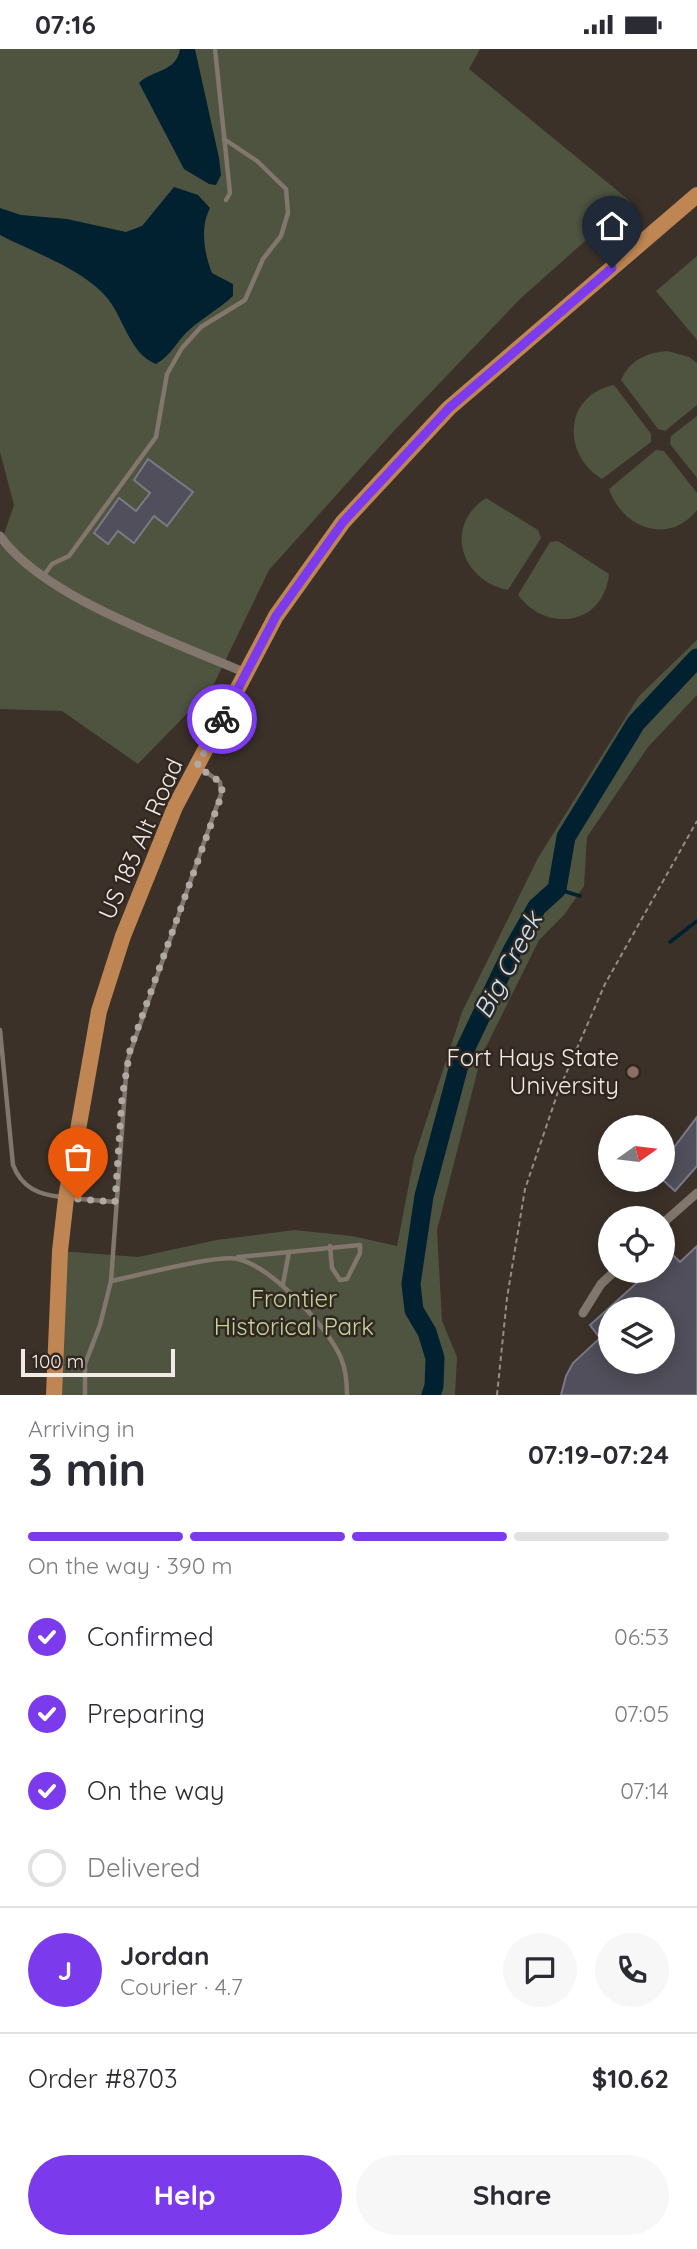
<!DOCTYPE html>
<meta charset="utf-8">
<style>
body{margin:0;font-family:Quicksand,sans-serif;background:#f7f7f7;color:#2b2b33;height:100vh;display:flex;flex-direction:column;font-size:26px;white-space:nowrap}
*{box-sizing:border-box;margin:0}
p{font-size:23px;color:#7c7c81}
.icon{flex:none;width:38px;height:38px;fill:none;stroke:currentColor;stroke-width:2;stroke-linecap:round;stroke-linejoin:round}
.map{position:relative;height:1346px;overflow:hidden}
.details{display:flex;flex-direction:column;background:#fff;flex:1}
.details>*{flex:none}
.needle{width:46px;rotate:76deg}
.buttons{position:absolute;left:598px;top:1066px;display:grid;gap:14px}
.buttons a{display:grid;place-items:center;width:77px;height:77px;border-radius:50%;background:#fff;box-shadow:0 4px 18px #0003;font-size:35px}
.scale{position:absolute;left:21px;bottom:18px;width:154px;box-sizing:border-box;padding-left:7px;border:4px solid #f1eae5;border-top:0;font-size:19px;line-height:24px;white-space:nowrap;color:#f1eae5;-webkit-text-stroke:5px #312720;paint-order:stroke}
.pin{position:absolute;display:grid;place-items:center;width:60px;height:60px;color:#fff;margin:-72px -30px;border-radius:50% 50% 50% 0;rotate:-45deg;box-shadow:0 0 7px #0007}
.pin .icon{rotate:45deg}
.courier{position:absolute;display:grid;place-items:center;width:70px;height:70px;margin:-35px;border:5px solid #7c3aed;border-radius:50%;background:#fff;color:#222;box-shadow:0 2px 9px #0007}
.overview em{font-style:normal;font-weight:700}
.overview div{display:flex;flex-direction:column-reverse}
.overview{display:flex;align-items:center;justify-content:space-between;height:119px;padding:0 28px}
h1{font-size:46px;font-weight:700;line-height:52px}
.bar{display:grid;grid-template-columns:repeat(4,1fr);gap:10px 7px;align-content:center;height:84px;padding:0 28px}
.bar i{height:9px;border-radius:5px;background:#e1e1e2}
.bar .current{background:#7c3aed}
.bar p{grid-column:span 4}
.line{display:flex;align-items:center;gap:18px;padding:0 28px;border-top:2px solid #e1e1e2}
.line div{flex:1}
.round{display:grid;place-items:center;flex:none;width:74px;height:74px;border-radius:37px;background:#f7f7f7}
ol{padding:0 28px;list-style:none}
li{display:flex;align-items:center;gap:21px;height:77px}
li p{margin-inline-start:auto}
li .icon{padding:7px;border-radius:50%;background:#7c3aed;color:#fff;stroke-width:4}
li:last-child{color:#7c7c81}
li i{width:38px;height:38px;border:4px solid #e1e1e2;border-radius:50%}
.button{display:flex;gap:14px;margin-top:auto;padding:14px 28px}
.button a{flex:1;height:80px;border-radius:42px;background:#7c3aed;color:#fff;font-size:28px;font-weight:700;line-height:80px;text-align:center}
.button a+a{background:#f7f7f7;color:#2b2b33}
.status{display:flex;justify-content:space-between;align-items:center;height:49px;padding:0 35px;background:#fff;direction:ltr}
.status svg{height:19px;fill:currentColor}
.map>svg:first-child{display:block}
.green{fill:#4e5440}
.water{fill:#012030}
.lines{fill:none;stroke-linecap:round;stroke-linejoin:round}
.stream{stroke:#012030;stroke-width:3.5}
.river{stroke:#012030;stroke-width:19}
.building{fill:#504f5b;stroke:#7b7986;stroke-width:2;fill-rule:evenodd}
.path{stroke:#958d86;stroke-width:2;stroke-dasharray:5 3.5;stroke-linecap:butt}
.lane{stroke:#82766d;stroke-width:4.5}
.street{stroke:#82766d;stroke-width:9}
.highway{stroke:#bf8553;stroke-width:16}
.done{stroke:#b1a9a3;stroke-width:7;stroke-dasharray:0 12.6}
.route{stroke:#7c3aed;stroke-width:9}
.education-dot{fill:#8d6e63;stroke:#312720;stroke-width:2.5}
.labels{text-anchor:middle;stroke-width:5;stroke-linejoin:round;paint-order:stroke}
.street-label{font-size:24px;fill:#f1eae5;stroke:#312720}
.poi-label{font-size:24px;fill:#f1eae5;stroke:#312720;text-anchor:end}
.park-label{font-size:24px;fill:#c3d49b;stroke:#312720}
.water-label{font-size:26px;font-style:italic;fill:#c2e5fa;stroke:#312720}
</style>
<div class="status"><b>07:16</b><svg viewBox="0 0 49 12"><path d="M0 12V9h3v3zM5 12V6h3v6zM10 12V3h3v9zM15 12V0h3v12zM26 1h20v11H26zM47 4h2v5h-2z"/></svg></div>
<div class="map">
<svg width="697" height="1346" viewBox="0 0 697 1346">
<rect width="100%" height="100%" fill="#3b3129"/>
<g class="green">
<path d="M0,0H480L469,20L630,152L520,250L392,384L269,521L212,639L138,715L62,662L0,660V497L14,456L0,403Z"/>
<path d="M697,207V291L656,242Z"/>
<path d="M667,302L689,308L697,314V356L665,382L658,380L621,331C630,311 646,304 667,302Z"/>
<path d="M614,336L651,385V393L602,430C561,405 564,346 614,336Z"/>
<path d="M697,367V429L670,395L671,387Z"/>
<path d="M656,401L664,402L697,444V461C669,497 622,479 609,440Z"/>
<path d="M486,449L538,481L541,489L508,541C461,532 443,477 486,449Z"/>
<path d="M558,492L609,525C604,576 547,585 518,546L550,493Z"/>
<path d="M697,591V646L648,698L587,788L584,837L564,866L539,891L481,1008L437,1181L442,1272L457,1308L455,1346H59L60,1202L138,1208L217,1191L294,1181L352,1187L397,1197L414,1109L462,963L538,809L639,647Z"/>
</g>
<g class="water">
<path d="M180,0H195L219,109L221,126L216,136L209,135L184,120L139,34C153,20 176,24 180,0Z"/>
<path d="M174,138L198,146L210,159C200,178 204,204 212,224L233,235V247C219,260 202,269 188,282C175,294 173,305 156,315C130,305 124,270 108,250C84,220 34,204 0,186V159L21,166L67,170L126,183L142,177Z"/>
</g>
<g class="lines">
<g class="stream">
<path d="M557,840L580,847"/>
<path d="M670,893L697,872"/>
</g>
<path class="river" d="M431,1346L434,1337L435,1309L427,1283L414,1261L411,1235L424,1147L461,1009L512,902L537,858L557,840L566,788L636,674L697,609"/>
</g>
<g class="building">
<path d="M148,410L193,443L167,477L154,467L134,494L118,482L108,495L94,484L119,449L136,462L150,444L134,431Z"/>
<path d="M697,1068V1117L675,1142L663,1131V1113Z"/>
<path d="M697,1197V1346H561L566,1327L573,1314L600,1289L590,1276L650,1222H663V1209L670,1203L680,1213ZM611,1260H663V1312H611Z"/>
</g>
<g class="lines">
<path class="path" d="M497,1346L507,1249L525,1140L558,1043L605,935L697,772"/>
<g class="lane">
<path d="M215,0L230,144L226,151"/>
<path d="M44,526L52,515L69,507L156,388L167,325L182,299L201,278L245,251L263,210L281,187L288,164L286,140L257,112L224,90"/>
<path d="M0,981L13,1116C22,1139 39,1146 62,1148"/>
<path d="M70,1149L115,1153"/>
<path d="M238,1208L360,1196V1204L347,1230L340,1231L332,1219L330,1197"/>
<path d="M111,1232C136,1227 218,1205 238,1210C272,1218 328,1278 341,1309C346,1321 347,1333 347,1346"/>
<path d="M283,1235L289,1203"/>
<path d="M85,1346V1315L100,1276L111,1232L127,1013L221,745L220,733L199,718"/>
</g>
<g class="street">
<path d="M0,487C44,549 175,593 246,624"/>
<path d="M663,1174L697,1144"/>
<path d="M583,1264L601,1235L615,1222"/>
</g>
<path class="highway" d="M54,1346L60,1202L66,1149L99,962L123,887L175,758L276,567L343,473L449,359L697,146"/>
</g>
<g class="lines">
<path class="done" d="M78,1150L115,1153L122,1049L130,1001L219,753L222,741L220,733L197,717L222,670"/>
<path class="route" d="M222,670L276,567L343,473L449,359L612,219"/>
</g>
<circle class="education-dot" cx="633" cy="1023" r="7"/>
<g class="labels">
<g class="street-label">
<text transform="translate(141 790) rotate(-66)" y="8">US 183 Alt Road</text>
</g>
<g class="poi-label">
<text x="619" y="1017">Fort Hays State<tspan x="619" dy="28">University</tspan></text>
</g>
<g class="park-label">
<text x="294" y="1258">Frontier<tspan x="294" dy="28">Historical Park</tspan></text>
</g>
<g class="water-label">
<text transform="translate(508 916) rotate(-62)" y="9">Big Creek</text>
</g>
</g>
</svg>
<div class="buttons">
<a><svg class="needle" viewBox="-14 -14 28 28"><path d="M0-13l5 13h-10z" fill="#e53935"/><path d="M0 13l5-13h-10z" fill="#7c7c81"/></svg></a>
<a><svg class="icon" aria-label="locate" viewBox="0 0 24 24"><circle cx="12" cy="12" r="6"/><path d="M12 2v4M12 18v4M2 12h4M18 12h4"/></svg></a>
<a><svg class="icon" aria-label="layers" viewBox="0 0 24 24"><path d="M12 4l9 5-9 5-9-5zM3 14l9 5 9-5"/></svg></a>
</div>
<div class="scale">100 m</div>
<div class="pin" style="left:78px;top:1150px;background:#ea580c"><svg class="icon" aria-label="bag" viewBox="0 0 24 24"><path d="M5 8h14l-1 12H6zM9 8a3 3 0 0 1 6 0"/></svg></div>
<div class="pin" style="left:612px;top:219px;background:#1f2937"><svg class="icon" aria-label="home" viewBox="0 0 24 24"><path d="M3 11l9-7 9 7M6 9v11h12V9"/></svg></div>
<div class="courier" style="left:222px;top:670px"><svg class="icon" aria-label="bike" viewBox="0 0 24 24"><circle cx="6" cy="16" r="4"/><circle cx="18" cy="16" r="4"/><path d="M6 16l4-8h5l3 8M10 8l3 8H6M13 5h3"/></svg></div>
</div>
<section class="details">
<div class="overview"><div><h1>3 min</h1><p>Arriving in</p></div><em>07:19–07:24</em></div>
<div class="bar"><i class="current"></i><i class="current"></i><i class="current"></i><i></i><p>On the way · 390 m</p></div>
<ol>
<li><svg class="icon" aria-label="check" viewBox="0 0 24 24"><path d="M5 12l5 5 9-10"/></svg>Confirmed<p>06:53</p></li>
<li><svg class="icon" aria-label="check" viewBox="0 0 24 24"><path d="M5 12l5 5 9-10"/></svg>Preparing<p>07:05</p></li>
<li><svg class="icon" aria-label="check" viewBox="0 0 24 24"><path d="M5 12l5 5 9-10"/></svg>On the way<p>07:14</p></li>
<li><i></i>Delivered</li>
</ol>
<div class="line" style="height:126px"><b class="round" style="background:#7c3aed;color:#fff">J</b><div><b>Jordan</b><p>Courier · 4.7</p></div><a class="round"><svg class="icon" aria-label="chat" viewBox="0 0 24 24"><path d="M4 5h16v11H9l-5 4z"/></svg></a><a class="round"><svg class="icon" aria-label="phone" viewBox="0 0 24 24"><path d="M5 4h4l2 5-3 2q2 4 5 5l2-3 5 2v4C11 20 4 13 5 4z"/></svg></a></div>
<div class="line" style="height:91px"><div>Order #8703</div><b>$10.62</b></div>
<div class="button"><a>Help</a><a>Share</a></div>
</section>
